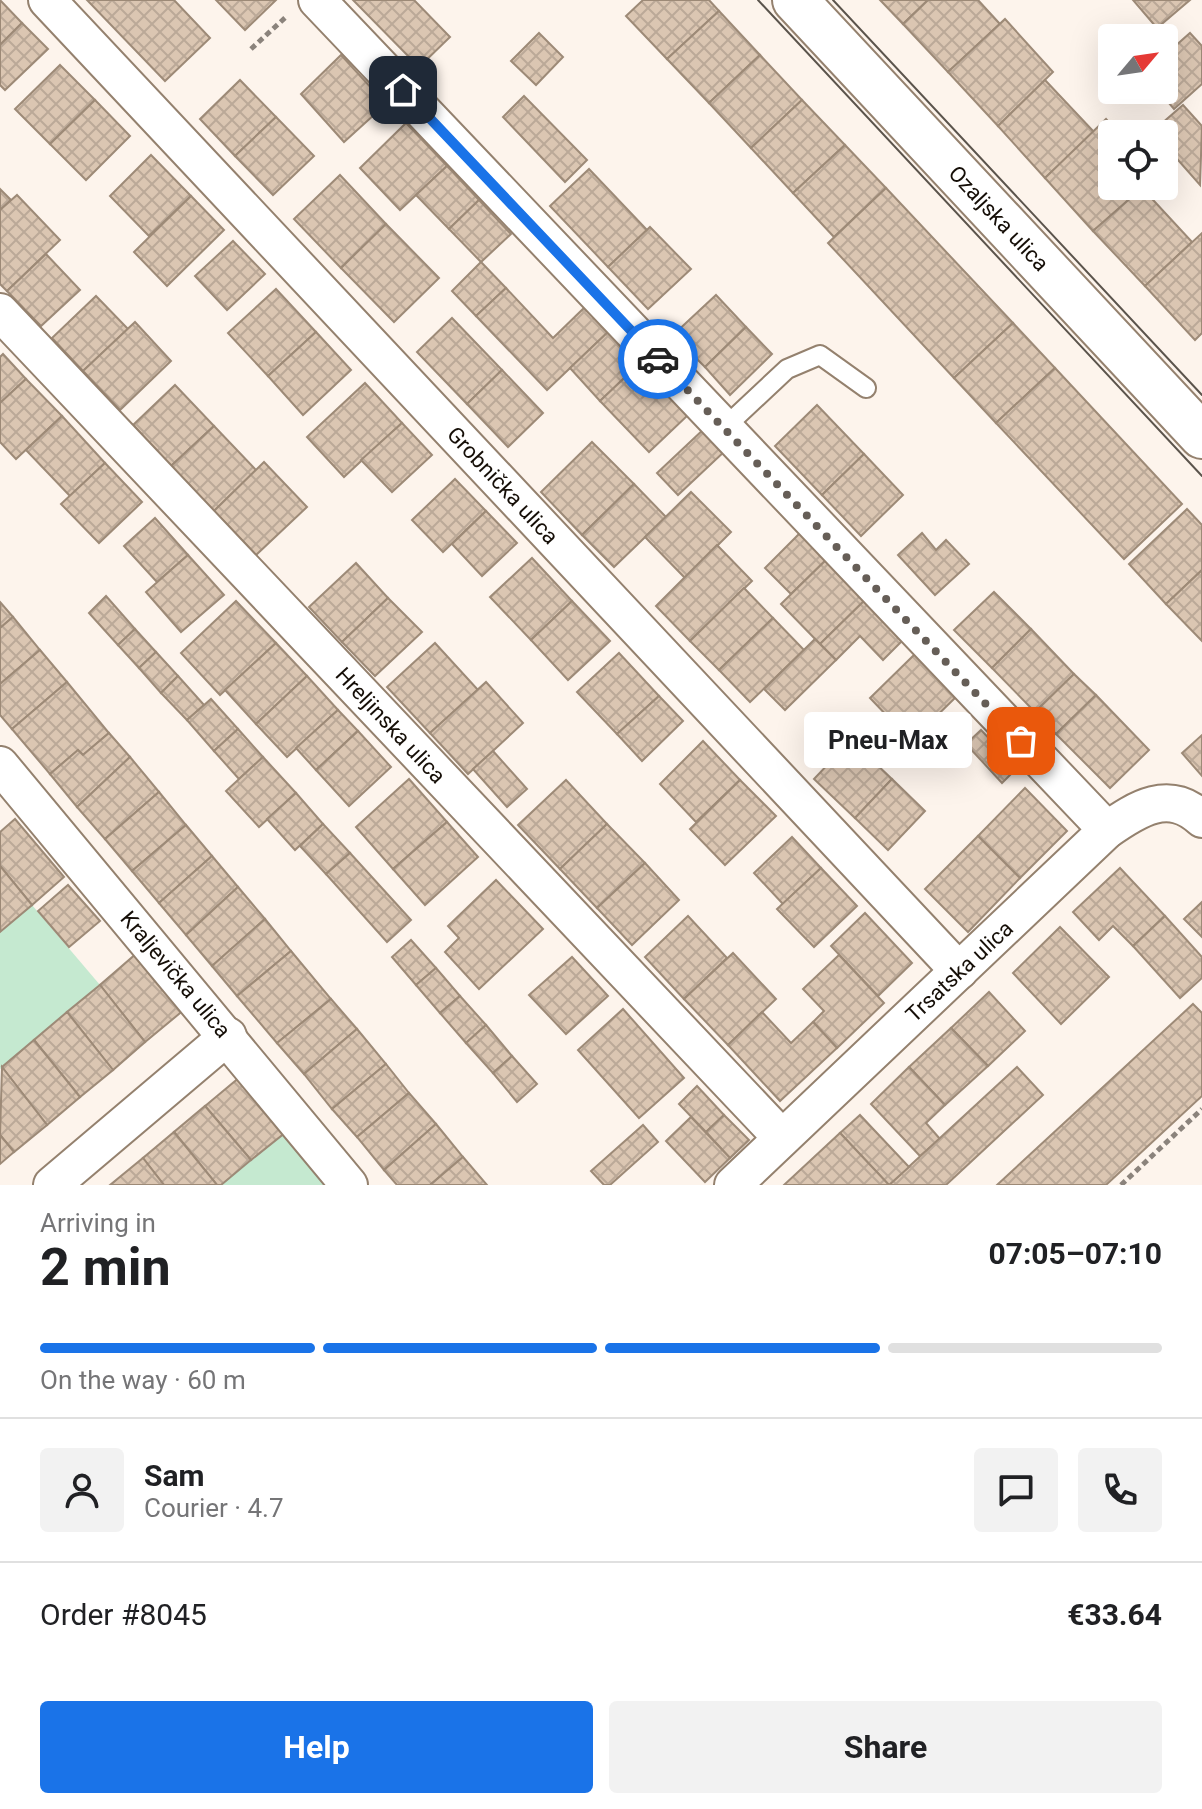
<!DOCTYPE html>
<meta charset="utf-8">
<style>
body{margin:0;font-family:Roboto,sans-serif;background:#f2f2f2;color:#202124;height:100vh;display:flex;flex-direction:column;font-size:30px;white-space:nowrap}
*{box-sizing:border-box;margin:0}
p{font-size:26px;color:#757577}
.icon{flex:none;width:44px;height:44px;fill:none;stroke:currentColor;stroke-width:2;stroke-linecap:round;stroke-linejoin:round}
.map{position:relative;height:1185px;overflow:hidden}
.details{display:flex;flex-direction:column;background:#fff;flex:1}
.details>*{flex:none}
.needle{width:52px;rotate:61deg}
.buttons{position:absolute;left:1098px;top:24px;display:grid;gap:16px}
.buttons a{display:grid;place-items:center;width:80px;height:80px;border-radius:8px;background:#fff;box-shadow:0 8px 32px #0002;font-size:40px}
.pin{position:absolute;display:grid;place-items:center;width:68px;height:68px;color:#fff;margin:-34px;border-radius:16px;box-shadow:0 4px 12px #0006}
.courier{position:absolute;display:grid;place-items:center;width:80px;height:80px;margin:-40px;border:6px solid #1a73e8;border-radius:50%;background:#fff;color:#222;box-shadow:0 2px 10px #0007}
.bubble{position:absolute;height:56px;border-radius:8px;background:#fff;box-shadow:0 8px 32px #0002;font-size:26px;font-weight:700;line-height:56px;text-align:center}
.head em{font-style:normal;font-weight:700}
.head div{display:flex;flex-direction:column-reverse}
.head{display:flex;align-items:center;justify-content:space-between;height:136px;padding:0 40px}
h1{font-size:52px;font-weight:700;line-height:60px}
.bar{display:grid;grid-template-columns:repeat(4,1fr);gap:12px 8px;align-content:center;height:96px;padding:0 40px}
.bar i{height:10px;border-radius:6px;background:#e0e0e0}
.bar .on{background:#1a73e8}
.bar p{grid-column:span 4}
.line{display:flex;align-items:center;gap:20px;padding:0 40px;border-top:2px solid #e0e0e0}
.line div{flex:1}
.round{display:grid;place-items:center;flex:none;width:84px;height:84px;border-radius:8px;background:#f2f2f2}
.primary-button{display:flex;gap:16px;margin-top:auto;padding:16px 40px}
.primary-button a{flex:1;height:92px;border-radius:8px;background:#1a73e8;color:#fff;font-size:32px;font-weight:700;line-height:92px;text-align:center}
.primary-button a+a{background:#f2f2f2;color:#202124}
.map>svg:first-child{display:block}
.green{fill:#c5e9d0}
.building{fill:url(#building-cross-hatch);stroke:#9d8a77;stroke-width:2}
.lines{fill:none;stroke-linecap:round;stroke-linejoin:round}
.lane-casing{stroke:#94816e;stroke-width:22}
.street-casing{stroke:#94816e;stroke-width:40}
.secondary-casing{stroke:#94816e;stroke-width:48}
.path{stroke:#8b837c;stroke-width:5;stroke-dasharray:6 4;stroke-linecap:butt}
.lane{stroke:#fff;stroke-width:18}
.street{stroke:#fff;stroke-width:36}
.secondary{stroke:#fff;stroke-width:44}
.tram{stroke:#5b544c;stroke-width:2}
.done{stroke:#665e57;stroke-width:8;stroke-dasharray:0 14.4}
.route{stroke:#1a73e8;stroke-width:10}
.labels{text-anchor:middle;stroke-width:8;stroke-linejoin:round;paint-order:stroke}
.street-label{font-size:22px;fill:#150e07;stroke:#fff}
</style>
<div class="map">
<svg width="1202" height="1185" viewBox="0 0 1202 1185">
<defs>
<pattern id="building-cross-hatch" width="8" height="8" patternUnits="userSpaceOnUse" patternTransform="scale(2)"><rect width="8" height="8" fill="#dbc6b2"/><path d="M0 0l8 8M0 8l8-8" fill="none" stroke="#bba998"/></pattern>
</defs>
<rect width="100%" height="100%" fill="#fdf4ec"/>
<g class="green">
<path d="M32,905L100,985L0,1069V932Z"/>
<path d="M286,1132L327,1185H221Z"/>
</g>
<g class="building">
<path d="M0,0L22,23L0,45Z"/>
<path d="M87,0H174L210,38L165,81Z"/>
<path d="M216,0H276L245,30Z"/>
<path d="M353,0H414L450,37L419,67Z"/>
<path d="M643,0H709L719,11L667,59L626,16Z"/>
<path d="M880,0H928L903,24Z"/>
<path d="M928,0H978L1000,24L948,72L903,24Z"/>
<path d="M1133,0H1190L1157,28Z"/>
<path d="M719,11L760,55L709,103L667,59Z"/>
<path d="M1005,19L1053,72L998,126L948,72Z"/>
<path d="M22,23L48,49L5,90L0,85V45Z"/>
<path d="M539,33L563,57L536,85L511,61Z"/>
<path d="M1190,33L1202,46V84L1174,109L1158,90H1164V56Z"/>
<path d="M341,55L386,104L344,142L301,94Z"/>
<path d="M760,55L802,100L751,148L709,103Z"/>
<path d="M60,65L95,100L50,144L15,109Z"/>
<path d="M240,80L276,117L235,156L200,119Z"/>
<path d="M1045,80L1094,132L1045,178L998,126Z"/>
<path d="M524,96L587,160L565,182L503,117Z"/>
<path d="M95,100L130,136L86,180L50,144Z"/>
<path d="M802,100L845,145L793,193L751,148Z"/>
<path d="M1183,105L1202,126L1200,185L1164,144V134L1153,131Z"/>
<path d="M276,117L314,156L273,195L235,156Z"/>
<path d="M1106,119L1119,134H1112V186H1145L1093,231L1045,178Z"/>
<path d="M406,123L447,166L400,210L360,168Z"/>
<path d="M845,145L886,188L834,237L793,193Z"/>
<path d="M151,155L191,196L149,236L110,196Z"/>
<path d="M447,166L479,200L449,229L416,195Z"/>
<path d="M589,169L647,230L608,267L550,206Z"/>
<path d="M340,175L386,224L341,268L294,219Z"/>
<path d="M886,188L1013,323L954,378L828,243Z"/>
<path d="M1142,188L1192,242L1145,286L1093,231Z"/>
<path d="M0,189L11,200L0,210Z"/>
<path d="M17,195L60,240L7,291L0,284V210Z"/>
<path d="M191,196L224,230L167,286L134,252Z"/>
<path d="M479,200L511,234L481,262L449,229Z"/>
<path d="M386,224L439,278L394,322L341,268Z"/>
<path d="M650,227L691,269L648,309L608,267Z"/>
<path d="M1202,233V333L1195,340L1145,286Z"/>
<path d="M233,241L265,274L227,310L195,276Z"/>
<path d="M46,254L80,290L41,326L7,291Z"/>
<path d="M481,262L506,288L476,316L452,291Z"/>
<path d="M506,288L553,338L585,307L609,331L547,390L476,316Z"/>
<path d="M276,289L316,332L268,376L228,333Z"/>
<path d="M716,295L746,327L705,367L673,335Z"/>
<path d="M96,296L128,329L83,371L52,338Z"/>
<path d="M452,318L502,370L467,404L417,352Z"/>
<path d="M135,322L171,361L120,410L83,371Z"/>
<path d="M1013,323L1055,368L996,423L954,378Z"/>
<path d="M746,327L772,354L730,395L705,367Z"/>
<path d="M609,331L639,364L600,401L570,368Z"/>
<path d="M316,332L351,370L303,415L268,376Z"/>
<path d="M3,354L26,379L0,403V357Z"/>
<path d="M639,364L688,415L649,452L600,401Z"/>
<path d="M1055,368L1182,504L1124,559L996,423Z"/>
<path d="M502,370L543,413L508,447L467,404Z"/>
<path d="M26,379L62,416L16,459L0,442V403Z"/>
<path d="M365,383L402,423L344,477L307,437Z"/>
<path d="M175,385L214,426L171,466L133,425Z"/>
<path d="M817,405L864,454L822,495L775,446Z"/>
<path d="M62,416L105,463L70,496L26,450Z"/>
<path d="M402,423L432,455L392,492L361,460Z"/>
<path d="M214,426L256,470L214,511L171,466Z"/>
<path d="M705,428L726,450L678,495L657,473Z"/>
<path d="M592,442L634,484L582,535L541,492Z"/>
<path d="M864,454L903,495L861,536L822,495Z"/>
<path d="M264,462L307,507L256,555L214,511Z"/>
<path d="M105,463L142,502L99,543L61,504Z"/>
<path d="M455,479L486,511L443,552L412,520Z"/>
<path d="M634,484L666,517L614,567L582,535Z"/>
<path d="M691,492L731,532L685,578L645,537Z"/>
<path d="M1187,509L1202,525V570L1166,604L1129,564Z"/>
<path d="M486,511L517,543L482,576L452,544Z"/>
<path d="M155,518L188,555L157,582L124,546Z"/>
<path d="M801,532L828,558L791,594L765,568Z"/>
<path d="M922,533L936,550L946,540L969,564L935,595L898,555Z"/>
<path d="M717,545L752,581L690,641L656,606Z"/>
<path d="M188,555L224,595L181,632L146,592Z"/>
<path d="M532,558L572,601L531,640L490,597Z"/>
<path d="M828,558L867,598L820,644L781,604Z"/>
<path d="M356,563L388,598L342,642L309,607Z"/>
<path d="M1202,570V641L1166,604Z"/>
<path d="M744,588L773,618L719,670L690,641Z"/>
<path d="M994,592L1031,629L992,668L954,630Z"/>
<path d="M106,596L135,629L118,645L89,613Z"/>
<path d="M388,598L422,632L375,676L342,642Z"/>
<path d="M867,598L905,638L883,660L860,636L836,660L820,644Z"/>
<path d="M236,601L276,643L220,695L181,653Z"/>
<path d="M572,601L610,641L568,680L531,640Z"/>
<path d="M0,602L13,617L0,628Z"/>
<path d="M13,617L40,650L0,684V628Z"/>
<path d="M773,618L804,650L750,702L719,670Z"/>
<path d="M135,629L156,652L139,668L118,645Z"/>
<path d="M1031,629L1074,674L1035,712L992,668Z"/>
<path d="M815,639L836,660L785,710L764,689Z"/>
<path d="M276,643L307,676L256,724L225,690Z"/>
<path d="M435,643L478,690L430,733L387,687Z"/>
<path d="M40,650L67,682L12,729L0,715V684Z"/>
<path d="M156,652L178,676L161,693L139,668Z"/>
<path d="M619,653L659,696L617,734L577,692Z"/>
<path d="M915,654L956,697L911,741L870,698Z"/>
<path d="M1074,674L1096,695L1056,734L1035,712Z"/>
<path d="M178,676L204,705L187,720L161,693Z"/>
<path d="M307,676L338,710L287,757L256,724Z"/>
<path d="M67,682L109,733L83,755L78,750L50,774L12,729Z"/>
<path d="M486,682L523,723L468,774L430,733Z"/>
<path d="M1096,695L1149,750L1110,788L1056,734Z"/>
<path d="M659,696L683,721L642,761L617,734Z"/>
<path d="M211,699L238,729L214,751L187,720Z"/>
<path d="M338,710L358,731L316,770L296,748Z"/>
<path d="M238,729L263,757L239,779L214,751Z"/>
<path d="M981,730L1017,768L1002,783L966,744Z"/>
<path d="M358,731L391,767L349,806L316,770Z"/>
<path d="M109,733L130,757L77,807L50,774L78,750L83,755Z"/>
<path d="M1202,735V776L1182,753Z"/>
<path d="M851,740L892,779L855,818L814,779Z"/>
<path d="M703,741L740,780L696,822L660,784Z"/>
<path d="M493,751L527,789L507,807L473,769Z"/>
<path d="M130,757L159,792L105,839L77,807Z"/>
<path d="M263,757L296,793L259,827L226,791Z"/>
<path d="M409,779L447,822L393,869L356,827Z"/>
<path d="M892,779L925,811L888,850L855,818Z"/>
<path d="M566,780L607,824L560,869L518,825Z"/>
<path d="M740,780L776,816L725,865L690,829Z"/>
<path d="M1025,788L1067,831L1020,878L978,836Z"/>
<path d="M159,792L186,825L132,871L105,839Z"/>
<path d="M296,793L323,824L295,850L267,819Z"/>
<path d="M15,819L64,877L32,905L0,866V832Z"/>
<path d="M447,822L478,857L425,905L393,869Z"/>
<path d="M323,824L350,853L326,874L300,846Z"/>
<path d="M607,824L645,863L597,908L560,869Z"/>
<path d="M186,825L212,856L159,903L132,871Z"/>
<path d="M978,836L1020,878L968,932L925,889Z"/>
<path d="M792,837L821,868L783,904L754,873Z"/>
<path d="M350,853L411,920L387,942L326,874Z"/>
<path d="M212,856L238,887L186,935L159,903Z"/>
<path d="M645,863L679,900L632,945L597,908Z"/>
<path d="M0,866L32,905L0,932Z"/>
<path d="M821,868L857,906L814,947L777,909Z"/>
<path d="M1120,868L1165,916L1133,946L1113,926L1099,940L1073,912Z"/>
<path d="M496,880L543,929L479,989L445,952L459,938L448,926Z"/>
<path d="M68,885L100,921L69,947L38,911Z"/>
<path d="M238,887L265,919L212,966L186,935Z"/>
<path d="M1202,902V937L1184,919Z"/>
<path d="M865,913L912,963L878,996L831,946Z"/>
<path d="M688,916L727,958L684,999L645,957Z"/>
<path d="M1165,916L1202,957V978L1180,998L1133,946Z"/>
<path d="M265,919L291,951L237,996L212,966Z"/>
<path d="M1060,927L1109,977L1061,1024L1013,973Z"/>
<path d="M411,940L436,968L416,985L392,957Z"/>
<path d="M291,951L331,999L277,1043L237,996Z"/>
<path d="M137,953L185,1009L145,1042L100,985Z"/>
<path d="M733,953L776,999L728,1045L684,999Z"/>
<path d="M839,955L884,1003L837,1048L813,1022L824,1011L803,989Z"/>
<path d="M572,957L608,996L566,1034L529,995Z"/>
<path d="M436,968L460,996L440,1013L416,985Z"/>
<path d="M100,985L145,1042L113,1070L67,1012Z"/>
<path d="M989,992L1025,1031L988,1066L951,1028Z"/>
<path d="M460,996L486,1025L466,1043L440,1013Z"/>
<path d="M331,999L357,1029L304,1074L277,1043Z"/>
<path d="M1193,1004L1202,1013V1096L1106,1185H997Z"/>
<path d="M623,1009L684,1078L639,1118L578,1050Z"/>
<path d="M67,1012L113,1070L80,1097L34,1040Z"/>
<path d="M762,1012L791,1043L813,1022L837,1048L780,1101L728,1045Z"/>
<path d="M486,1025L512,1056L493,1073L466,1043Z"/>
<path d="M951,1028L988,1066L945,1105L909,1067Z"/>
<path d="M357,1029L386,1064L332,1109L304,1074Z"/>
<path d="M34,1040L80,1097L47,1125L2,1067Z"/>
<path d="M512,1056L537,1084L517,1102L493,1073Z"/>
<path d="M386,1064L409,1093L357,1137L332,1109Z"/>
<path d="M2,1067L47,1125L14,1152L0,1135Z"/>
<path d="M909,1067L945,1105L926,1123L940,1139L920,1156L871,1104Z"/>
<path d="M1017,1067L1043,1095L946,1185H889Z"/>
<path d="M240,1077L286,1132L251,1160L205,1106Z"/>
<path d="M697,1086L724,1115L706,1132L679,1104Z"/>
<path d="M409,1093L436,1124L384,1170L357,1137Z"/>
<path d="M205,1106L251,1160L221,1185H217L174,1132Z"/>
<path d="M724,1115L749,1140L730,1158L706,1132Z"/>
<path d="M860,1115L909,1167L889,1185L840,1133Z"/>
<path d="M691,1117L730,1158L705,1182L666,1141Z"/>
<path d="M436,1124L463,1157L430,1185H397L384,1170Z"/>
<path d="M643,1125L658,1142L610,1185H604L591,1171Z"/>
<path d="M174,1132L217,1185H164L143,1158Z"/>
<path d="M840,1133L889,1185H784Z"/>
<path d="M0,1135L14,1152L0,1164Z"/>
<path d="M463,1157L487,1185H430Z"/>
<path d="M143,1158L164,1185H110Z"/>
</g>
<g class="lines">
<g class="lane-casing">
<path id="lane" d="M724,428L787,369L820,355L866,388"/>
</g>
<g class="street-casing">
<g id="street">
<path d="M47,0L959,971"/>
<path d="M317,0L1107,830"/>
<path d="M0,312L782,1138"/>
<path d="M0,765L349,1185"/>
<path d="M52,1185L228,1036"/>
<path d="M733,1185L1107,830C1137,809 1169,788 1202,819"/>
</g>
</g>
<g class="secondary-casing">
<path id="secondary" d="M795,0L1202,436"/>
</g>
<g class="path">
<path d="M251,49L286,17"/>
<path d="M1121,1185L1202,1109"/>
</g>
<use href="#lane" class="lane"/>
<use href="#street" class="street"/>
<use href="#secondary" class="secondary"/>
<g class="tram">
<path d="M758,0L1202,476"/>
<path d="M833,0L1202,395"/>
</g>
</g>
<g class="lines">
<path class="done" d="M658,359L1021,741"/>
<path class="route" d="M403,90L658,359"/>
</g>
<g class="labels">
<g class="street-label">
<text transform="translate(999 218) rotate(47)" y="8">Ozaljska ulica</text>
<text transform="translate(503 485) rotate(47)" y="8">Grobnička ulica</text>
<text transform="translate(391 725) rotate(47)" y="8">Hreljinska ulica</text>
<text transform="translate(959 971) rotate(-43)" y="8">Trsatska ulica</text>
<text transform="translate(176 974) rotate(50)" y="8">Kraljevička ulica</text>
</g>
</g>
</svg>
<div class="buttons">
<a><svg class="needle" viewBox="-14 -14 28 28"><path d="M0-13l5 13h-10z" fill="#e53935"/><path d="M0 13l5-13h-10z" fill="#757577"/></svg></a>
<a><svg class="icon" aria-label="locate" viewBox="0 0 24 24"><circle cx="12" cy="12" r="6"/><path d="M12 2v4M12 18v4M2 12h4M18 12h4"/></svg></a>
</div>
<div class="pin" style="left:1021px;top:741px;background:#ea580c"><svg class="icon" aria-label="bag" viewBox="0 0 24 24"><path d="M5 8h14l-1 12H6zM9 8a3 3 0 0 1 6 0"/></svg></div>
<div class="pin" style="left:403px;top:90px;background:#1f2937"><svg class="icon" aria-label="home" viewBox="0 0 24 24"><path d="M3 11l9-7 9 7M6 9v11h12V9"/></svg></div>
<div class="courier" style="left:658px;top:359px"><svg class="icon" aria-label="car" viewBox="0 0 24 24"><path d="M5 17H2v-5l4-1 3-4h7l3 4 3 1v5h-3M9 17h6M6 11h13"/><circle cx="7" cy="17" r="2"/><circle cx="17" cy="17" r="2"/></svg></div>
<div class="bubble" style="left:804px;top:712px;width:168px">Pneu-Max</div>
</div>
<section class="details">
<div class="head"><div><h1>2 min</h1><p>Arriving in</p></div><em>07:05–07:10</em></div>
<div class="bar"><i class="on"></i><i class="on"></i><i class="on"></i><i></i><p>On the way · 60 m</p></div>
<div class="line" style="height:144px"><a class="round"><svg class="icon" aria-label="person" viewBox="0 0 24 24"><circle cx="12" cy="8" r="4"/><path d="M4 21q1-7 8-7t8 7"/></svg></a><div><b>Sam</b><p>Courier · 4.7</p></div><a class="round"><svg class="icon" aria-label="chat" viewBox="0 0 24 24"><path d="M4 5h16v11H9l-5 4z"/></svg></a><a class="round"><svg class="icon" aria-label="phone" viewBox="0 0 24 24"><path d="M5 4h4l2 5-3 2q2 4 5 5l2-3 5 2v4C11 20 4 13 5 4z"/></svg></a></div>
<div class="line" style="height:104px"><div>Order #8045</div><b>€33.64</b></div>
<div class="primary-button"><a>Help</a><a>Share</a></div>
</section>
